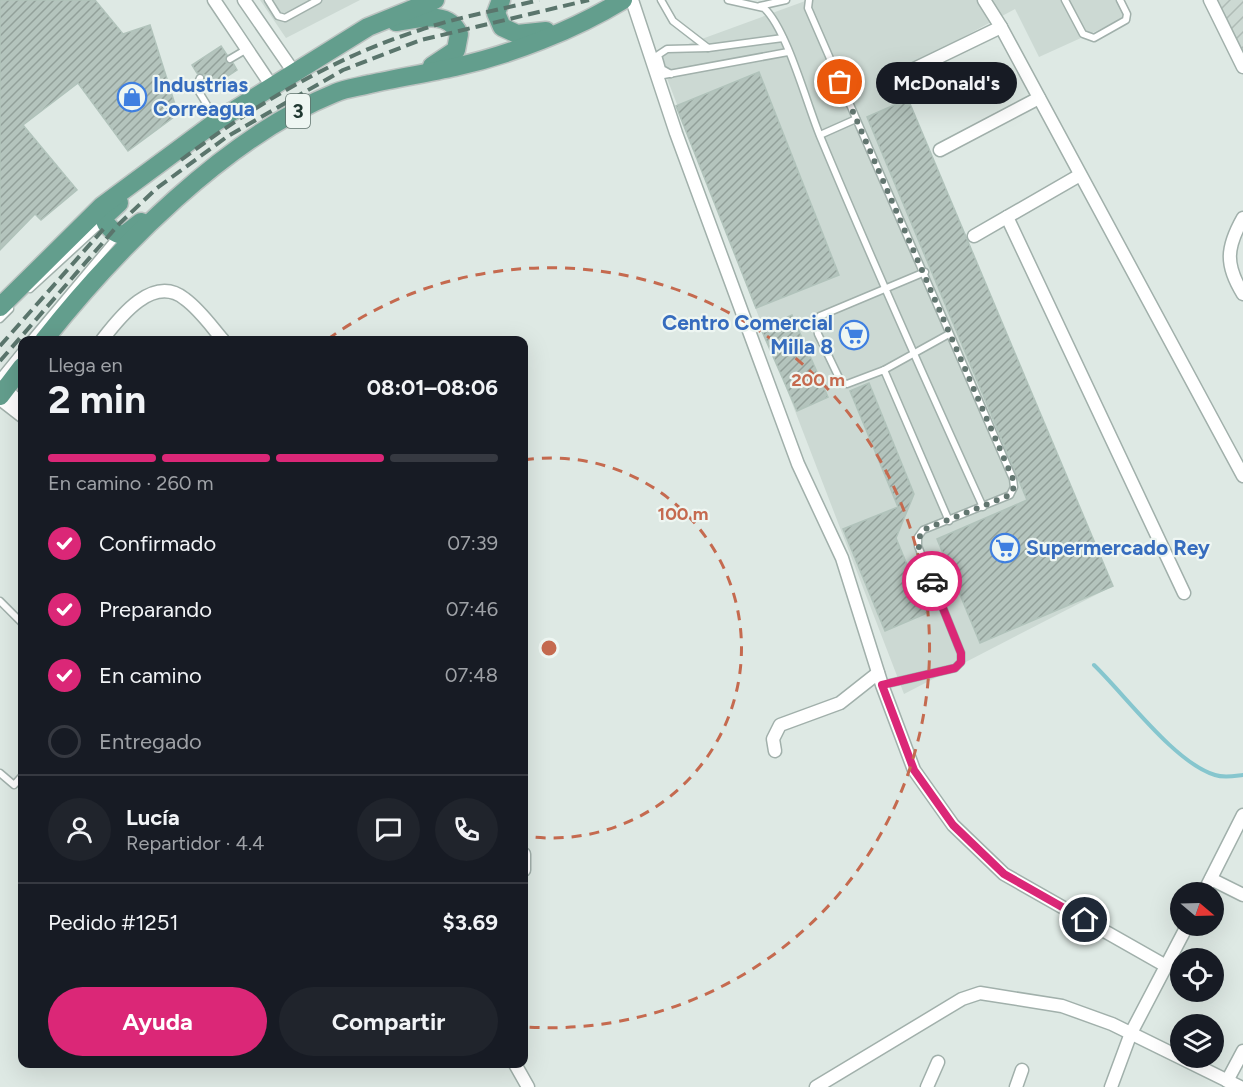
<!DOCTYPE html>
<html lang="es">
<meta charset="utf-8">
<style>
body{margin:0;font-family:Figtree,sans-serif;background:#20242c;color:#f1f3f6;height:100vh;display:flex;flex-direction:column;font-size:22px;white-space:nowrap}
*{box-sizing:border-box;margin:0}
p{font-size:20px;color:#9ea1a6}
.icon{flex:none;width:33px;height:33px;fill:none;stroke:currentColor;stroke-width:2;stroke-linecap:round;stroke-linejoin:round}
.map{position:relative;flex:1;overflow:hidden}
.panel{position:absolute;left:18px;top:336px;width:510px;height:732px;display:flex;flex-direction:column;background:#171b24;border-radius:12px;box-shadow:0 6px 24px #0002}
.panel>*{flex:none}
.needle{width:39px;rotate:109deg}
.tools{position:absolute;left:1170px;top:882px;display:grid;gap:12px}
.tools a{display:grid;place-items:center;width:54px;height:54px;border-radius:50%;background:#171b24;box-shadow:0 6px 24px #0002;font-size:30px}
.pin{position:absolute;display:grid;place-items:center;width:51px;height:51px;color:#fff;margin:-26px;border:3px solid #fff;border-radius:50%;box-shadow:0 2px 6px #0007}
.courier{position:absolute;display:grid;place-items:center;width:60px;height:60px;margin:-30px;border:4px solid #db2777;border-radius:50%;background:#fff;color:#222;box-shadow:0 2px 8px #0007}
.bubble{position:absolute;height:42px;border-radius:21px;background:#171b24;box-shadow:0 6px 24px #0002;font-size:20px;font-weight:700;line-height:42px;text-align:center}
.head em{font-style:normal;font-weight:700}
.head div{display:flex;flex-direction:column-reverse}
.head{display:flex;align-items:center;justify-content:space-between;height:102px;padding:0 30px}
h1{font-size:39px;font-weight:700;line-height:45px}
.bar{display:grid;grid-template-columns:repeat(4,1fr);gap:9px 6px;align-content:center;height:72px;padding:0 30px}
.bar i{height:8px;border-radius:4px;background:#363941}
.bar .active{background:#db2777}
.bar p{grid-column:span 4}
.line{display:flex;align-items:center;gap:15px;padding:0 30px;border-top:2px solid #363941}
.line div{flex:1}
.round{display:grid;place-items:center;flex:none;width:63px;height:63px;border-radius:32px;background:#20242c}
ol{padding:0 30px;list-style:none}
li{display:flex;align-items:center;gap:18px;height:66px}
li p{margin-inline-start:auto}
li .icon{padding:6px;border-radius:50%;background:#db2777;color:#fff;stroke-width:4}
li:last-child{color:#9ea1a6}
li i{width:33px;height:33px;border:3px solid #363941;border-radius:50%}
.button{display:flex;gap:12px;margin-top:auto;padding:12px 30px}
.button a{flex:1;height:69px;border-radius:36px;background:#db2777;color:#fff;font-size:24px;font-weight:700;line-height:69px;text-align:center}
.button a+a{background:#20242c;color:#f1f3f6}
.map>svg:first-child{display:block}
.built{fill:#ccd9d3}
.industrial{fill:url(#industrial-furrows)}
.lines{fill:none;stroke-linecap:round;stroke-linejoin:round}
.stream{stroke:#86c6ce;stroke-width:4}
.building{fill:url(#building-hatch);stroke:#b1c3bb;stroke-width:1.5}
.lane-casing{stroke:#a1b0ab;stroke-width:9}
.street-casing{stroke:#a1b0ab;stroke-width:15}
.primary-casing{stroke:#bcc3c1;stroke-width:21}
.lane{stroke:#fff;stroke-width:6}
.street{stroke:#fff;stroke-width:12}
.primary{stroke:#639e8d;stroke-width:18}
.rail{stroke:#5a756c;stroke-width:4;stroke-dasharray:12 6;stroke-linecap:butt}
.done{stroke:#627670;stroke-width:6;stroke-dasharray:0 10.8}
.route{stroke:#db2777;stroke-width:8}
.ring{fill:none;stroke:#c56a4f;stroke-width:3;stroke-dasharray:10 8}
.labels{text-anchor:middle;stroke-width:4.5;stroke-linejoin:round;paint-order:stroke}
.shield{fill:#eef6f2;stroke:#5e716b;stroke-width:1.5}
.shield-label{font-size:20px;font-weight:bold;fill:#203831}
.shop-label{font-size:21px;font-weight:bold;fill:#366cbe;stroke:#eef6f2;text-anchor:start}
.centre{fill:#c56a4f;stroke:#eef6f2;stroke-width:3}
.ring-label{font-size:18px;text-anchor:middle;font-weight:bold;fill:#c56a4f;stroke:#eef6f2;stroke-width:4.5;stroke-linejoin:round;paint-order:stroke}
</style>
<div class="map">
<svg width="1243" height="1087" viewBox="0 0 1243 1087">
<defs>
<pattern id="industrial-furrows" width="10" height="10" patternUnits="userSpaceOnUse" patternTransform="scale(1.5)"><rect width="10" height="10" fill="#ccd9d3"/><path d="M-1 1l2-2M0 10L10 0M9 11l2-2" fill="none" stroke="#afbbb6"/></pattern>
<pattern id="building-hatch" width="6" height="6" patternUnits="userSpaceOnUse" patternTransform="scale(1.5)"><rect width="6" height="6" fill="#b4c4bd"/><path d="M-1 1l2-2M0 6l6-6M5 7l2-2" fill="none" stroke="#92a09a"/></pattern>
</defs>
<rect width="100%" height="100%" fill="#dee9e4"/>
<g class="built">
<path d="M260,0H360L286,38Z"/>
<path d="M808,0H1117L1125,18L1039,57L1015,9L888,78L1113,586L904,694L658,55Z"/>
</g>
<path class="industrial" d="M1214,0H1243V57Z"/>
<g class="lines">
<path class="stream" d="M1094,665C1126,696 1175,763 1215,775C1224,778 1234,776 1243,775"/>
</g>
<g class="building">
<path d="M0,0H95L123,34L150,25L178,114L128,151L78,83L23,125L77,190L41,220L35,214L0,250Z"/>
<path d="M221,46L227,55L226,62L233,63L237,70L208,89L204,83L205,75L197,73L192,65Z"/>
<path d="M759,72L839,275L756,308L676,106Z"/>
<path d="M908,99L1113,586L980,643L937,539L1027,500L867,117Z"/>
<path d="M792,315L828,397L797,411L761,329Z"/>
<path d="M869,383L914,494L896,538L927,613L885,631L843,529L898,507L850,391Z"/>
</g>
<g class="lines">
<g class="lane-casing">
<g id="lane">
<path d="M268,0L278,16L285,18L318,0"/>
<path d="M661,0L673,21L708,48L783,38"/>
<path d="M728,0L764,8C787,29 807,105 820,136C872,261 927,384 983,507"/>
<path d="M809,0L808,8L1013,479L1014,487L1010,495L923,530L918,537V546L961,653V662L955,668L882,685"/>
<path d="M1065,0L1083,34L1094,38L1126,20L1127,14L1120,0"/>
<path d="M760,6L786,0"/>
<path d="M230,59L247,49"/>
<path d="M671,74L662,69L658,55L667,49L708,48"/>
<path d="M658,76L788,52"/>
<path d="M200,78L196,87L215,118"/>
<path d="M820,135L856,119"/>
<path d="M925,272L820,316L816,323L818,334L841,382L847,384L884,370L949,521"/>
<path d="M30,289L102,223"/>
<path d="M0,319L10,309"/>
<path d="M30,340L118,235"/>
<path d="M884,370L949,334"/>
<path d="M0,377L22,350"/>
<path d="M0,601L22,623"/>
<path d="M0,773L14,785L22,776"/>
</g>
</g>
<g class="street-casing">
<g id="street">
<path d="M214,0L271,85"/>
<path d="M244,0L293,71"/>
<path d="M632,0L676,133L798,464L842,558L882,685L914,770L953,825L1004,874L1166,966"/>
<path d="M984,0L1001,27L1243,476"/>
<path d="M1210,0L1243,67"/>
<path d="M910,71L1001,27"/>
<path d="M940,150L1039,98"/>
<path d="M1007,217L1184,593"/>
<path d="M1243,218C1226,248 1225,265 1243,294"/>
<path d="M974,236L1080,175"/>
<path d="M102,340C119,318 153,273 185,299C200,310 211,326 223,340"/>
<path d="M5,389L22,404"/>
<path d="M0,399L22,416"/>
<path d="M775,751L773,739L780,725L840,703L878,673"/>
<path d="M524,854V870"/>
<path d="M1211,879L1243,895"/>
<path d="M1204,892L1243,815"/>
<path d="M515,1064L528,1087"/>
<path d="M1227,1081L1243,1051"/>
<path d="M816,1087L962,999L980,993L1062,1006L1112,1024L1240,1087"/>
<path d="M927,1087L938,1062"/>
<path d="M1016,1087L1022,1070"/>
<path d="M1111,1087L1131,1033L1187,926"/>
</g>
</g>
<g class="primary-casing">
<g id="primary">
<path d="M501,0L496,13L502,27L517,34L546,31"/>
<path d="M396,22C418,19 448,9 459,34L456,50L432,66"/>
<path d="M119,203L104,217C105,226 116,235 124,235L141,222"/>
<path d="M0,307L102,206L217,121L368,27L435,0"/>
<path d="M44,340C116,249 226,137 335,93C346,88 359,87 370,84C398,78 427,73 455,67C510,55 574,30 623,0"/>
<path d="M0,396L22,367"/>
</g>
</g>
<use href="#lane" class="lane"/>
<use href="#street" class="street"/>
<use href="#primary" class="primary"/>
<g class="rail">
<path d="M181,160C253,106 334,57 420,30C458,17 499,10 539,0"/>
<path d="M0,346L107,225"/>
<path d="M0,361L119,224L157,188L228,136L343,70L421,40L589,0"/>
</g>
</g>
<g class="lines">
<path class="done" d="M840,82L1013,479L1014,487L1010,495L923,530C912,546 925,565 932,581"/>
<path class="route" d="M932,581L961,653V662L955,668L882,685L914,770L953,825L1004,874L1085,920"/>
</g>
<g class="ring">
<path d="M524 460A190 190 0 1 1 524 836"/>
<path d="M328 339A380 380 0 1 1 526 1027"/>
</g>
<defs>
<g id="shop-ring" transform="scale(1.5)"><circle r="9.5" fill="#eef6f2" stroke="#3f7fe0" stroke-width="1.5"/><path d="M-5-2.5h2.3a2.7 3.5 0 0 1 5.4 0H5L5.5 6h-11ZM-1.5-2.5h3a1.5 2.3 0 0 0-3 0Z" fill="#3f7fe0"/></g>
<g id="supermarket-ring" transform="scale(1.5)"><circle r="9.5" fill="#eef6f2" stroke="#3f7fe0" stroke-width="1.5"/><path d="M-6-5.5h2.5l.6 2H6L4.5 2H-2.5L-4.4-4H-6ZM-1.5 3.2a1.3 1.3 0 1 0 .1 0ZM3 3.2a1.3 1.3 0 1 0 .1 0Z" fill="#3f7fe0"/></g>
</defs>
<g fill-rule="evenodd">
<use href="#shop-ring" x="132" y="97"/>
<use href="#supermarket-ring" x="854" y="335"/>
<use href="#supermarket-ring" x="1005" y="548"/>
</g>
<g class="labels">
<rect class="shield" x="286" y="94" width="24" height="34" rx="4.5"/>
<g class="shield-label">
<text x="298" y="118">3</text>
</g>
<g class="shop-label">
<text x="153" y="92">Industrias<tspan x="153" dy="24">Correagua</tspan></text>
<text x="833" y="330" text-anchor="end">Centro Comercial<tspan x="833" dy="24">Milla 8</tspan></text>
<text x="1026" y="555">Supermercado Rey</text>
</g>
</g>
<circle cx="549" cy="648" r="9" class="centre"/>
<g class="ring-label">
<text x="818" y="386">200 m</text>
<text x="683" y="520">100 m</text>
</g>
</svg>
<div class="tools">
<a><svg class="needle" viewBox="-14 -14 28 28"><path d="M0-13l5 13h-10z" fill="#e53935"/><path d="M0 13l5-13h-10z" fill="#9ea1a6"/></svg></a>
<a><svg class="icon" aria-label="locate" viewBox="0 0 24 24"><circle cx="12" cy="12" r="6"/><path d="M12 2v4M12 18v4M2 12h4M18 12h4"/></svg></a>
<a><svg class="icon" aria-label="layers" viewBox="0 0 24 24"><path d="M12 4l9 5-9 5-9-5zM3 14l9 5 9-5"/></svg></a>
</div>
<div class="pin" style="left:840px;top:82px;background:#ea580c"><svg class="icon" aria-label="bag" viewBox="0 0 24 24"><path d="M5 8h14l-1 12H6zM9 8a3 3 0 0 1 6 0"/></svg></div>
<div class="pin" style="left:1085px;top:920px;background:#1f2937"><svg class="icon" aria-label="home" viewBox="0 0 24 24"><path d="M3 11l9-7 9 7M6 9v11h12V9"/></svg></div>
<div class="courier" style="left:932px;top:581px"><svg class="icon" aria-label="car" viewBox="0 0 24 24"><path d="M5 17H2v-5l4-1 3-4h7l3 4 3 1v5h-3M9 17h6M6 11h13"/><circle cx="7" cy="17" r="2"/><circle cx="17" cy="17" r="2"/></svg></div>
<div class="bubble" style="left:876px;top:62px;width:141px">McDonald's</div>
<section class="panel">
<div class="head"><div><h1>2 min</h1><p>Llega en</p></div><em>08:01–08:06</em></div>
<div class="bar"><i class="active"></i><i class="active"></i><i class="active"></i><i></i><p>En camino · 260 m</p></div>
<ol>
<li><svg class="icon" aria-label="check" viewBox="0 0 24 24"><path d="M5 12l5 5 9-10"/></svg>Confirmado<p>07:39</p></li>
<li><svg class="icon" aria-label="check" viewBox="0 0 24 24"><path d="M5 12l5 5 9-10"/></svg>Preparando<p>07:46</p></li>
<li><svg class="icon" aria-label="check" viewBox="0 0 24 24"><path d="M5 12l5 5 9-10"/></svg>En camino<p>07:48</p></li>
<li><i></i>Entregado</li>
</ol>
<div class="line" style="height:108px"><a class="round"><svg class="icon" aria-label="person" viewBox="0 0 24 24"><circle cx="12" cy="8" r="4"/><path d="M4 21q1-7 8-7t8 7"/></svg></a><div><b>Lucía</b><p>Repartidor · 4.4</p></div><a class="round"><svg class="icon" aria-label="chat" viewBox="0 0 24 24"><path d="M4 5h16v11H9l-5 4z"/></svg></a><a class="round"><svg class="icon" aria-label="phone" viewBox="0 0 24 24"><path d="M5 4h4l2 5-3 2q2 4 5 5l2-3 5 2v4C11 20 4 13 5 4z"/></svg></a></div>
<div class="line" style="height:78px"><div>Pedido #1251</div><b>$3.69</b></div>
<div class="button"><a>Ayuda</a><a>Compartir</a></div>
</section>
</div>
